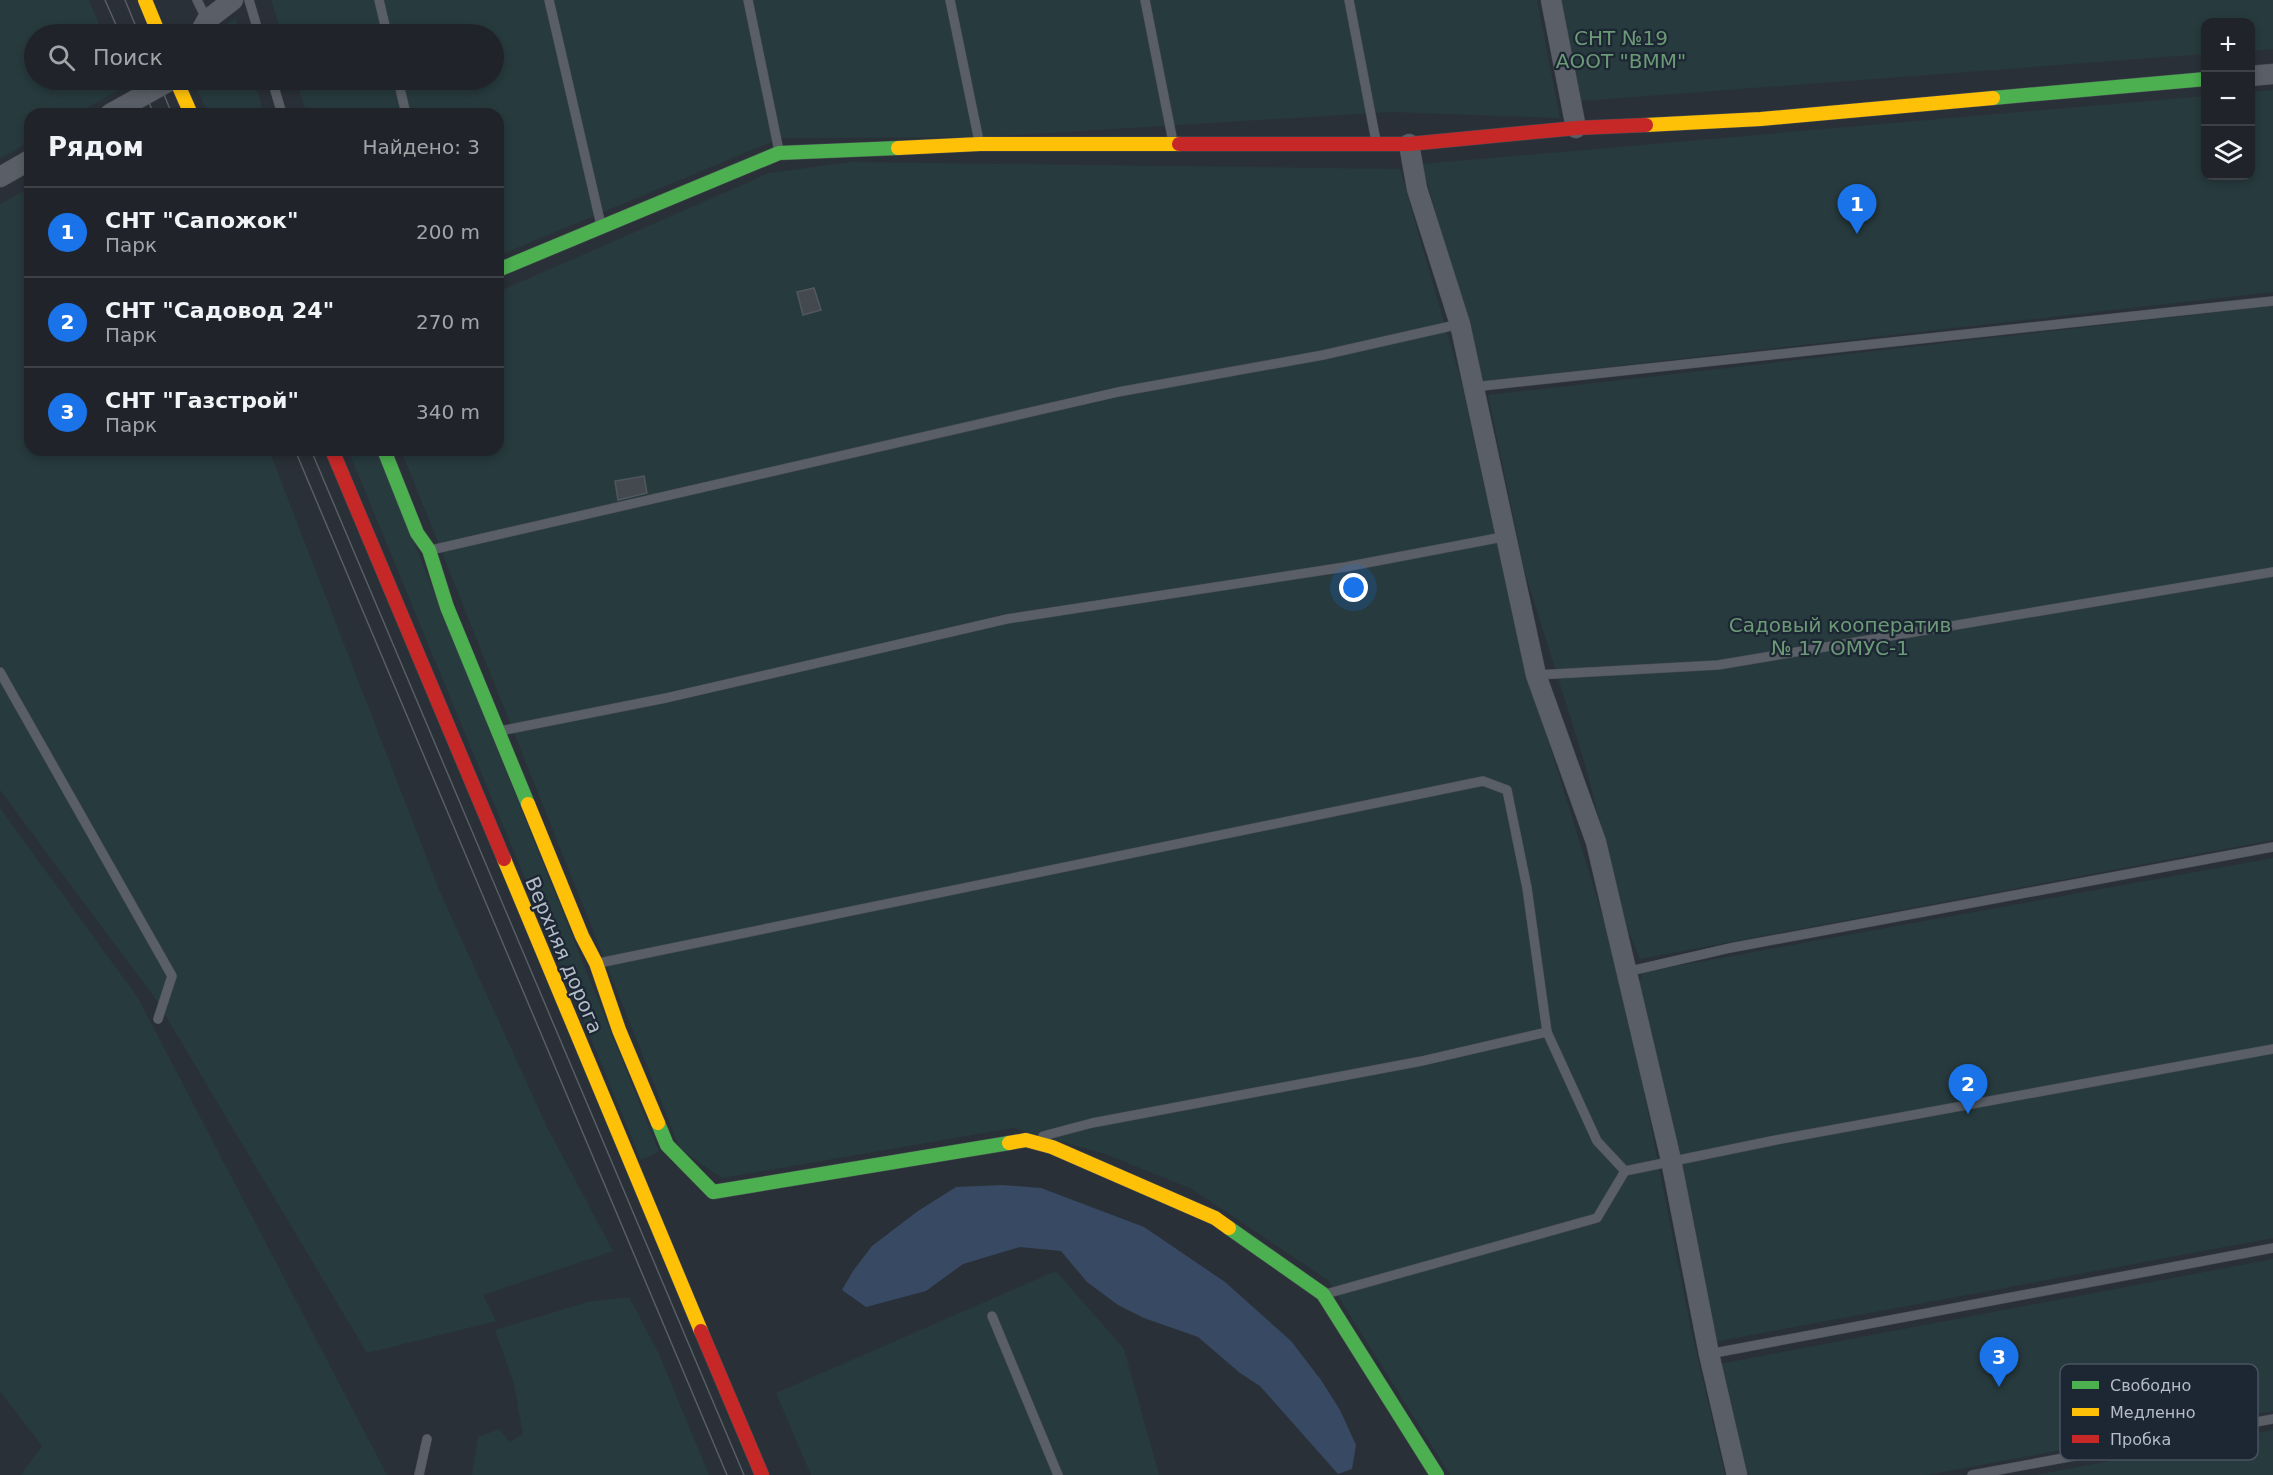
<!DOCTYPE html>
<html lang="ru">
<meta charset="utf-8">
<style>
:root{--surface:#20242a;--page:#282c32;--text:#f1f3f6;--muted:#a2a4a8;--line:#3d4147;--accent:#1a73e8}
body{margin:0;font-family:"DejaVu Sans",sans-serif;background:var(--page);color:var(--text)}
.controls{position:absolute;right:18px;top:18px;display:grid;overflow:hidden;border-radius:12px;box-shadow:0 3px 9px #0003}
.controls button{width:54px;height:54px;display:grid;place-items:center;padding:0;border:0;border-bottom:2px solid var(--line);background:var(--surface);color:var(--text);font:30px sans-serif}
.you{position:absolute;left:1354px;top:588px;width:21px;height:21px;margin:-15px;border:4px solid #fff;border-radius:50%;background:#1a73e8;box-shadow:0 0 0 9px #1a73e833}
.badge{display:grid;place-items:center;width:39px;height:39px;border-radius:50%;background:var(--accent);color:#fff;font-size:20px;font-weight:700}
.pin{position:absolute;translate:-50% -50px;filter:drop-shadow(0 2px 3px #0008)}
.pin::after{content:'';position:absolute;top:32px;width:21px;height:18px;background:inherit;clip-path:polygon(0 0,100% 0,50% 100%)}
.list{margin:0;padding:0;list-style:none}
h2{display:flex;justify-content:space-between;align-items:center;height:78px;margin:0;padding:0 24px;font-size:26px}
h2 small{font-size:20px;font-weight:400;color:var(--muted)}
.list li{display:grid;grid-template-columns:39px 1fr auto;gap:18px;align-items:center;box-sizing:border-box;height:90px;padding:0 24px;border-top:2px solid var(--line)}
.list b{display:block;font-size:22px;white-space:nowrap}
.list p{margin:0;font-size:20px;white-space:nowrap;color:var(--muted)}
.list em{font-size:20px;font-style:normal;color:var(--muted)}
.icon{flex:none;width:33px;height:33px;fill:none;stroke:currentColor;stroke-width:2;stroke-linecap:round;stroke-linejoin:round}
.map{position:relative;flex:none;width:2273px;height:1475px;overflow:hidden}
.search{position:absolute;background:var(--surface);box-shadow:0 3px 9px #0003;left:24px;top:24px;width:480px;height:66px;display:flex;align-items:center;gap:15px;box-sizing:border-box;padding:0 21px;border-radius:33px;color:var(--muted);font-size:22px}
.panel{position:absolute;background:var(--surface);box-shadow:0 3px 9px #0003;left:24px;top:108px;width:480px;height:348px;border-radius:18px}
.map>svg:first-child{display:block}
.green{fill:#273a3e}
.water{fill:#384963}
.building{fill:#444950;stroke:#52575f;stroke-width:1.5}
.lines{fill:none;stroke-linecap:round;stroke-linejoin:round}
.lane-casing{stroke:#484c53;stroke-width:10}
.street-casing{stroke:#484c53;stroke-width:21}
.fast-casing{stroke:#484c53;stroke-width:15}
.slow-casing{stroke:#484c53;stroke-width:15}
.jam-casing{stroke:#484c53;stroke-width:15}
.lane{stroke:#5a5e66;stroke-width:9}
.street{stroke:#5a5e66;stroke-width:20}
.fast{stroke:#4caf50;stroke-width:14}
.slow{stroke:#ffc107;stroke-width:14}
.jam{stroke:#c62828;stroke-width:14}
.tram{stroke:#595d64;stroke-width:1.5}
.labels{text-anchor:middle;stroke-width:4.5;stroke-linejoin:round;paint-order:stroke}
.park-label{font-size:20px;fill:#6b9a76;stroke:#1d2633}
.street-label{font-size:20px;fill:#b4bcc9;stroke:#1d2633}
.key{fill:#1d2633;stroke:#4a5360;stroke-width:1.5}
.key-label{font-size:16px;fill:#b4bcc9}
</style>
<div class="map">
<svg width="2273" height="1475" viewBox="0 0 2273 1475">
<rect width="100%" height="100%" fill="#2a3038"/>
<g class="green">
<polygon points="0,0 89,0 103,34 34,34 34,80 122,80 125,86 77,114 30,114 30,141 0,159"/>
<polygon points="271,0 1537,0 1560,118 1391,112 985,137 781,138 498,256 498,114 307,114 296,80 494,80 494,34 282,34"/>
<polygon points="1561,0 2273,0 2273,49 2251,51 2250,22 2206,22 2205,54 1581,101"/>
<polygon points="236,19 240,34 214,34 219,28"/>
<polygon points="195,80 254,80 264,114 209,114 195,86"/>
<polygon points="2273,90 2273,292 1483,381 1422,164 2205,96 2206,176 2250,176 2251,92"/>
<polygon points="851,162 1400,169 1461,381 1521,653 1621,975 1691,1329 1725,1475 1450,1475 1328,1280 1192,1189 1105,1154 1013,1128 722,1178 680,1149 401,450 498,450 498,292 769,173"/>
<polygon points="30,188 30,450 269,450 440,892 547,1127 613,1251 483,1295 496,1321 367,1353 155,998 0,790 0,204"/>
<polygon points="2273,306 2273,840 1640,959 1627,928 1585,764 1525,573 1488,395"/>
<polygon points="348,450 377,450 659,1152 641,1160"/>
<polygon points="0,808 138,998 387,1475 21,1475 42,1446 0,1391"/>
<polygon points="2273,858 2273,1238 1714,1342 1637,989 1643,972"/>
<polygon points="2273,1259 2273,1411 1927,1475 1745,1475 1719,1364"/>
<polygon points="1056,1271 1124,1349 1159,1475 811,1475 776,1393"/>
<polygon points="629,1297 659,1354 709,1475 472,1475 478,1437 499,1429 510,1442 523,1434 514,1384 495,1330 588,1302"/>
<polygon points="2273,1430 2273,1475 2036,1475"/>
</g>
<polygon class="water" points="1003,1185 1041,1188 1144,1227 1225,1282 1291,1341 1321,1380 1340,1410 1356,1445 1352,1469 1338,1474 1260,1386 1240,1373 1198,1337 1144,1318 1118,1305 1087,1282 1061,1251 1020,1247 963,1264 926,1291 866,1307 842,1290 853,1271 872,1246 918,1211 956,1187"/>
<g class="building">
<polygon points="814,288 821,310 803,315 797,292"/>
<polygon points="644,476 647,493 618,500 615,481"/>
</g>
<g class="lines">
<defs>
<g id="lane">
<polyline points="197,0 207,20"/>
<polyline points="249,0 259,34"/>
<polyline points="379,0 387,34"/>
<polyline points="549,0 601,225"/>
<polyline points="748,0 779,151"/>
<polyline points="950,0 979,141"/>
<polyline points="1145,0 1173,142"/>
<polyline points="1349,0 1376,141"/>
<polyline points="272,80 282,114"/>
<polyline points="398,80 406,114"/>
<polyline points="1473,387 2273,301"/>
<polyline points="431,550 1118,392 1323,355 1460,324"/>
<polyline points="0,672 172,976 158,1019"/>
<polyline points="1536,675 1718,665 2273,572"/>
<polyline points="500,731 666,698 1007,619 1345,567 1508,536"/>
<polyline points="599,963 1483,781 1507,790 1527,888 1547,1032"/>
<polyline points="1626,972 1730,948 2273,847"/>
<polyline points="1043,1136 1092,1123 1422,1061 1547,1032 1597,1141 1625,1171 1776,1140 2273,1049"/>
<polyline points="1326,1294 1597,1218 1625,1171"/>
<polyline points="992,1316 1058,1475"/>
<polyline points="1709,1354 2273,1248"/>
<polyline points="419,1475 427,1439"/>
<polyline points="1972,1475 2273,1419"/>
</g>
<g id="street">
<polyline points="1551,0 1576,128"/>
<polyline points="199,34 207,20 233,0"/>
<polyline points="2250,76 2273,74"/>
<polyline points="110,114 171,80"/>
<polyline points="1409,144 1417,189 1460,324 1536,675 1596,842 1671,1160 1709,1354 1737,1475"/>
<polyline points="0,177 30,160"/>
</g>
<g id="fast">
<polyline points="1993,98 2206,79"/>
<polyline points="498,270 779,153 898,148"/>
<polyline points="384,450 417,533 429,550 447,607 528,804"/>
<polyline points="658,1123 667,1145 713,1192 1009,1143"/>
<polyline points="1229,1228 1323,1294 1437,1475"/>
</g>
<g id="slow">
<polyline points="145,0 159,34"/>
<polyline points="176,80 191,114"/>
<polyline points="1646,125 1761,119 1993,98"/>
<polyline points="898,148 980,144 1179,144"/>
<polyline points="528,804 582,936 596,963 619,1030 658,1123"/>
<polyline points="504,859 701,1331"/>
<polyline points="1009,1143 1026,1140 1052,1147 1215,1218 1229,1228"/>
</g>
<g id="jam">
<polyline points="1179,144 1409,144 1576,128 1646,125"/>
<polyline points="332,450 504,859"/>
<polyline points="701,1331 762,1475"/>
</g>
</defs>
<use href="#lane" class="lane-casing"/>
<use href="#street" class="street-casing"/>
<use href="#fast" class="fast-casing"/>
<use href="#slow" class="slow-casing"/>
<use href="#jam" class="jam-casing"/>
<use href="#lane" class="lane"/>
<use href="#street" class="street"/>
<use href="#fast" class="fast"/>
<use href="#slow" class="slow"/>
<use href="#jam" class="jam"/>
<g class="tram">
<polyline points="105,0 120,34"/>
<polyline points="125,0 139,34"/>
<polyline points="139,80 154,114"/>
<polyline points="158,80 172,114"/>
<polyline points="295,450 727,1475"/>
<polyline points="311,450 744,1475"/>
</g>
</g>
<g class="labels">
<g class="park-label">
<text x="1621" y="45">СНТ №19<tspan x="1621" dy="23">АООТ "ВММ"</tspan></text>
<text x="1840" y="632">Садовый кооператив<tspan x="1840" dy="23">№ 17 ОМУС-1</tspan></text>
</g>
<g class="street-label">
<text transform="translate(564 955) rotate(67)" y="7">Верхняя дорога</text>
</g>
</g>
<rect x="2060" y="1364" width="198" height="96" rx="9" class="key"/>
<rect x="2072" y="1381" width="27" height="8" fill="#4caf50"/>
<rect x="2072" y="1408" width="27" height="8" fill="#ffc107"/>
<rect x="2072" y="1435" width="27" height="8" fill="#c62828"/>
<g class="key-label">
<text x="2110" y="1391">Свободно</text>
<text x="2110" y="1418">Медленно</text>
<text x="2110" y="1445">Пробка</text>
</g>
</svg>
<div class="controls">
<button>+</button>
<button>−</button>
<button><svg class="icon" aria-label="layers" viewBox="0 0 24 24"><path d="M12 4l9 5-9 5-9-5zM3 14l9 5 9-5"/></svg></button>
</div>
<div class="you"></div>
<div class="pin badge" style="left:1857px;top:234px">1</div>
<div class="pin badge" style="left:1968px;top:1114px">2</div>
<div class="pin badge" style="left:1999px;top:1387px">3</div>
<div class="search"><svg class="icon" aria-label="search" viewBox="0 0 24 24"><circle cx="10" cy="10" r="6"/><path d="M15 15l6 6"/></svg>Поиск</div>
<section class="panel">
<h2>Рядом<small>Найдено: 3</small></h2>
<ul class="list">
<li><span class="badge">1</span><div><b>СНТ &quot;Сапожок&quot;</b><p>Парк</p></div><em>200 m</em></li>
<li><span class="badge">2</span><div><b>СНТ &quot;Садовод 24&quot;</b><p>Парк</p></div><em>270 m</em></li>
<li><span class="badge">3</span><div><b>СНТ &quot;Газстрой&quot;</b><p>Парк</p></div><em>340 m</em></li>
</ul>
</section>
</div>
